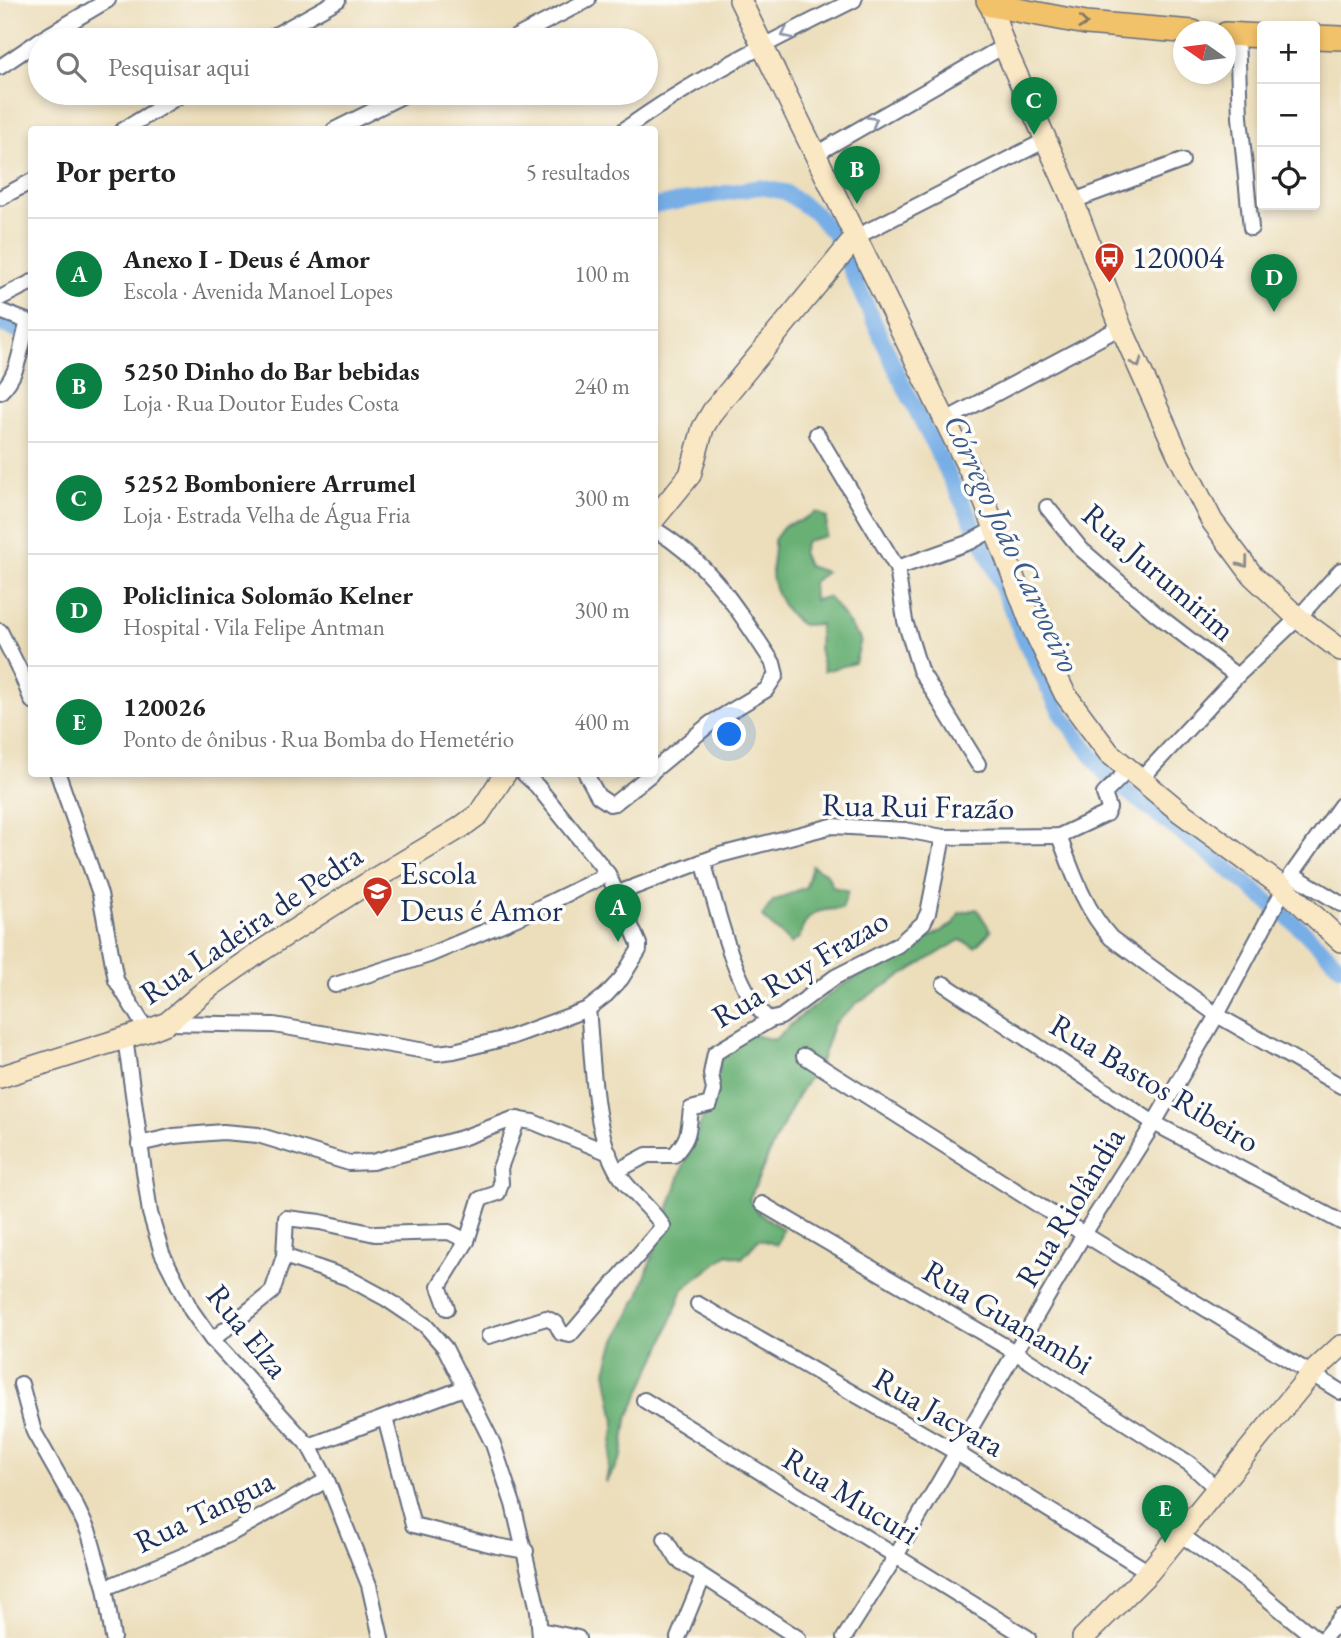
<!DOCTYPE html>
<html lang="pt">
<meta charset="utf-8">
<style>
:root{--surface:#fff;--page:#f6f6f6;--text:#222;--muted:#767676;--line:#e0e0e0;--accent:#0b8043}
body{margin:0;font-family:"EB Garamond",serif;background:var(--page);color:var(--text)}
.controls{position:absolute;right:21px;top:21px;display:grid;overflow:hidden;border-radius:7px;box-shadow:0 4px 10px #0003}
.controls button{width:63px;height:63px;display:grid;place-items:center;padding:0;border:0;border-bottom:2px solid var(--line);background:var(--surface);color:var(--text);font:35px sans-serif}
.compass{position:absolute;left:1173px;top:21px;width:63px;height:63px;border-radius:50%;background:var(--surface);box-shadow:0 4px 10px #0003;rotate:284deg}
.you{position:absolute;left:730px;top:735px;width:24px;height:24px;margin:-18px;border:5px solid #fff;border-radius:50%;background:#1a73e8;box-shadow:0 0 0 10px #1a73e833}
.badge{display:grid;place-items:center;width:46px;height:46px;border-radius:50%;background:var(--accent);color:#fff;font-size:23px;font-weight:700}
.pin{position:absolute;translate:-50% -58px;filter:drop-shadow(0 2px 4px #0008)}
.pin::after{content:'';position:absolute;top:37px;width:24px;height:21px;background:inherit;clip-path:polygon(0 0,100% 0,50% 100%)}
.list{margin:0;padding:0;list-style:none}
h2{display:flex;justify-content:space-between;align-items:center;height:91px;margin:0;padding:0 28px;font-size:30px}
h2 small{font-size:23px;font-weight:400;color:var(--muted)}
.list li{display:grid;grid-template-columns:46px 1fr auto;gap:21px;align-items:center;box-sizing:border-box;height:112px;padding:0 28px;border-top:2px solid var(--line)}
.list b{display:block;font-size:26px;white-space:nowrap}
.list p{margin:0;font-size:23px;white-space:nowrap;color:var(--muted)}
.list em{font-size:23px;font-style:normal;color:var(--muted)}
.icon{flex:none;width:38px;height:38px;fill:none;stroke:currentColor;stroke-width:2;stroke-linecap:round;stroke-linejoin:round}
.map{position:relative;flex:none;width:1341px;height:1638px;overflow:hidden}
.search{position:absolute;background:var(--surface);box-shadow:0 4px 10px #0003;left:28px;top:28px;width:630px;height:77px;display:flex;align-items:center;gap:18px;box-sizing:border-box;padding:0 24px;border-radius:38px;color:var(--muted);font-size:26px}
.panel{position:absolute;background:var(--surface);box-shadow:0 4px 10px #0003;left:28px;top:126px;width:630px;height:651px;border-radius:7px}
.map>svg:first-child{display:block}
.forest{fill:#69b075;stroke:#42706a;stroke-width:2}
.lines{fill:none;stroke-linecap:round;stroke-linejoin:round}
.canal{stroke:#77aee6;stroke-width:16}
.street-casing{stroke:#646c7f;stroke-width:18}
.secondary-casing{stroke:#646c7f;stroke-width:24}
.primary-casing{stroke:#646c7f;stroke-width:26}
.street{stroke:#fff;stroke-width:14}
.secondary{stroke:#fae7c3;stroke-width:21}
.primary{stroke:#f2c26a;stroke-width:23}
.oneway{stroke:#867864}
.oneway2{stroke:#8d97ae}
.oneway3{stroke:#8a8b90}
.labels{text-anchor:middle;stroke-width:7;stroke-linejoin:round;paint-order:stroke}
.poi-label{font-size:32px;fill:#1b2f5e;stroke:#fdfcf7;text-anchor:start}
.street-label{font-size:32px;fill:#1b2f5e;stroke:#fdfcf7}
.water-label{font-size:33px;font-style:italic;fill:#3b5b8e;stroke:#fdfcf7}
</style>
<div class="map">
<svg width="1341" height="1638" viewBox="0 0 1341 1638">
<rect width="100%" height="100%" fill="#fdfcf7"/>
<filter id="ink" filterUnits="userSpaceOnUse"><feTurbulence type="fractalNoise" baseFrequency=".0143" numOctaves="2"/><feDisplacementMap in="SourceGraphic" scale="14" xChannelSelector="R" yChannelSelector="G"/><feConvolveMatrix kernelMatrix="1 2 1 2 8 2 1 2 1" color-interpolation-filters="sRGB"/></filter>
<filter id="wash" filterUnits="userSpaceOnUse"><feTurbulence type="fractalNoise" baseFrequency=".00686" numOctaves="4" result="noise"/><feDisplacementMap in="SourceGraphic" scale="28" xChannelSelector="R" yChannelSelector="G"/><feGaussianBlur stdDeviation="1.57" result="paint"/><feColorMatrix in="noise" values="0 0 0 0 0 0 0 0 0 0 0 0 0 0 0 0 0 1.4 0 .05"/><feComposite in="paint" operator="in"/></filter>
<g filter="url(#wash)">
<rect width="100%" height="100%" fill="#ecdebb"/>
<g class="forest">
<path d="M817 512 827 518 826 536 806 541 802 552 808 566 826 572 813 582 814 600 828 597C841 610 849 626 861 640L855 663 824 671 819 648 820 624 802 625C787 615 773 593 772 573 771 563 775 552 774 540L785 525 800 521Z"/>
<path d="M812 866 827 874 833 887 848 891 842 909C817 909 806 912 799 938L790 944C782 932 771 928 762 916L773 901 806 887Z"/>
<polygon points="977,909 991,931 975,947 960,940 857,1003 833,1025 822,1058 798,1095 772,1147 749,1200 759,1213 783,1229 777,1245 759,1239 742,1258 728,1254 683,1289 662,1345 627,1420 622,1456 606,1483 615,1422 606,1371 613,1346 639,1295 681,1172 703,1117 719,1070 722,1043 750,1034 774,1040 796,1020 839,987 954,924 959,913"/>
</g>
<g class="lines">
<g class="canal">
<polyline points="654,206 759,187 785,192 815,213 834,234 897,372 986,550 1025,642 1062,716 1109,778 1227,868 1300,928 1341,967"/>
<polyline points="0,324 32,336"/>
</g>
</g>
</g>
<g filter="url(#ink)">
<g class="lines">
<defs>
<g id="street">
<polyline points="1237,35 1240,117 1251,228"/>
<polyline points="40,40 108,0"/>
<polyline points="266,40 338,0"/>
<polyline points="510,40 588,0"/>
<polyline points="0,67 40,40"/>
<polyline points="123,130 184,93"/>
<polyline points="334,130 408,93"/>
<path d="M624 130C695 78 776 39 854 0"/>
<polyline points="814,155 1004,46"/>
<polyline points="0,198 32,181"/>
<polyline points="1073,201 1182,161"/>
<polyline points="856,237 1046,140"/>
<polyline points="0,298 32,282"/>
<polyline points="0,311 32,323"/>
<path d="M0 392C20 374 20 347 28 322"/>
<polyline points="944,421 1121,327"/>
<polyline points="817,434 897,568 905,621 920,670 978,764"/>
<polyline points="1047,507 1081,549 1155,613 1237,676"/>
<path d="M654 529C711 563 738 610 773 663L776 675 766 690 711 723 654 770"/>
<polyline points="897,568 970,542 996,528"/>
<polyline points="0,631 20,671 32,701"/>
<polyline points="58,774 100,894 116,980 147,1031"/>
<polyline points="586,774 598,796 610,804 615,803 651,774"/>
<polyline points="1141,779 1237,676 1298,618 1341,570"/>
<path d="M1059 836C1073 873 1084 908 1111 938L1217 1015 1341 1086"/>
<path d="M703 861C716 903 735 995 770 1020"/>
<polyline points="1292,874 1341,904"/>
<polyline points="618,893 720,855 832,826 905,830 943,837 1059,836 1106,814 1109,808 1104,794 1129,769"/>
<polyline points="944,984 1154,1123 1341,1222"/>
<polyline points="335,985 429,955 524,915 608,874"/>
<polyline points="167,1023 274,1025 437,1053 454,1051 511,1037 588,1009 606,995 621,979 639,950 639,944 608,874 537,786 524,774"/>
<polyline points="125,1038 150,1213 162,1253 191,1310 210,1337 309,1446 327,1480 369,1585 381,1638"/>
<polyline points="804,1056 1084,1234 1341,1392"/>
<polyline points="139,1144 174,1136 223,1132 258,1135 349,1163 372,1162 462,1138 513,1119 533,1122 609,1153"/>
<path d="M617 1171 647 1155H674C690 1137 688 1132 691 1109L710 1104 714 1090 711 1074 715 1053 770 1020 781 1017 835 977 898 945 923 923 928 913 943 837"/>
<polyline points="762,1204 1015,1352 1190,1464 1217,1489"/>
<polyline points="284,1256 348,1278 385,1298 425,1325 445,1348 493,1444 513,1504 538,1610 540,1638"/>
<polyline points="698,1304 957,1453 1149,1572"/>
<polyline points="447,1308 439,1286 467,1241 480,1199 498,1193 501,1183 500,1168 518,1119"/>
<path d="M489 1336 546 1318 556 1323 561 1333 570 1335 663 1226C650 1207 630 1192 618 1173 592 1131 593 1057 588 1009"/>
<polyline points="212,1340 272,1292 284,1256 286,1218 320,1222 375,1234 449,1232 467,1241"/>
<polyline points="21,1384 34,1432 76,1506 89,1533 105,1588 113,1638"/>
<polyline points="644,1400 1028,1638"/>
<polyline points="385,1418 413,1525 497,1546 526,1551"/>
<polyline points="309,1446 464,1388"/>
<polyline points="1180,1534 1247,1582 1315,1638"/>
<polyline points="665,1539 678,1560 798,1638"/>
<polyline points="105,1588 187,1554 234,1532 327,1480"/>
<polyline points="540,1630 578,1638"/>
<polyline points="678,1638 703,1577"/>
<polyline points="844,1638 896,1556 1084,1234 1154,1123 1217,1015 1292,874 1341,805"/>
<polyline points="1324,1638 1341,1617"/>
</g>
<g id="secondary">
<polyline points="740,0 984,500 1032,626 1065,694 1109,753 1179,811 1284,888 1341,941"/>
<polyline points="991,5 1004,46 1073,201 1121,327 1177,452 1212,521 1253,576 1298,618 1341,650"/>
<polyline points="654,519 690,475 703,428 713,411 856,237"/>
<polyline points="0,1077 147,1031 167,1023 211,986 261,951 371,881 460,828 479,814 505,774"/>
<polyline points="1083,1638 1149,1572 1311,1374 1341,1346"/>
</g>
<g id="primary">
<polyline points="988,0 991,5 1086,23 1193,32"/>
<polyline points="1226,34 1262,36"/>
<polyline points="1315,37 1341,38"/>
</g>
</defs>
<use href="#street" class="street-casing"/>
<use href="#secondary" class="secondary-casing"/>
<use href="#primary" class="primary-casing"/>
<use href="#street" class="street"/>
<use href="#secondary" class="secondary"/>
<use href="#primary" class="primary"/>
</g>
<defs><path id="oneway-chevron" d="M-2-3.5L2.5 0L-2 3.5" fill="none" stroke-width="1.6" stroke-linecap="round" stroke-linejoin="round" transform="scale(1.75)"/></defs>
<use class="oneway" href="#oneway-chevron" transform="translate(1083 23) rotate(7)"/>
<g class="oneway2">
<use href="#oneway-chevron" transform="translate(786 34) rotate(153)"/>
<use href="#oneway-chevron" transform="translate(873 121) rotate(-30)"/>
</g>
<g class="oneway3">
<use href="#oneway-chevron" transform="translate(1137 363) rotate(66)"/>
<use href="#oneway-chevron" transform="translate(1244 563) rotate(53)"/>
</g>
</g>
<defs>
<symbol id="bus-pin" viewBox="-11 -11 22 30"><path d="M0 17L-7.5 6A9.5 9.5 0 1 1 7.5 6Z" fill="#c8321e" stroke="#fdfcf7"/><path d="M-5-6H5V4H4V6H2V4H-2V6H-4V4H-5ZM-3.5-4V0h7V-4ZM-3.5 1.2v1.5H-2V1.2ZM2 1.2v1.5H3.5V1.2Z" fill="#fff"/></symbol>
<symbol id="school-pin" viewBox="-11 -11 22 30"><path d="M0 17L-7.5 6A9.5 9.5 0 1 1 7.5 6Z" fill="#c8321e" stroke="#fdfcf7"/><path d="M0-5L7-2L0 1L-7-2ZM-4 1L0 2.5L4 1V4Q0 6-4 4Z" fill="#fff"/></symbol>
</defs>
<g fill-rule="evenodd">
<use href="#bus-pin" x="1092" y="240" width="35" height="47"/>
<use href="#school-pin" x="360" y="874" width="35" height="47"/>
</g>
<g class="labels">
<g class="poi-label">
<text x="1132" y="268">120004</text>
<text x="400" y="884">Escola<tspan x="400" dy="37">Deus é Amor</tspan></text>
</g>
<g class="street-label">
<text transform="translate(1159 572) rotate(41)" y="11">Rua Jurumirim</text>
<text transform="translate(918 806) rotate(1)" y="11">Rua Rui Frazão</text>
<text transform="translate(251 924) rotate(-34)" y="11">Rua Ladeira de Pedra</text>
<text transform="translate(800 968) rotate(-31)" y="11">Rua Ruy Frazao</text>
<text transform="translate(1155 1083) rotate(31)" y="11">Rua Bastos Ribeiro</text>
<text transform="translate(1070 1207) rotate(-59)" y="11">Rua Riolândia</text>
<text transform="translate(1008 1317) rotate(31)" y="11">Rua Guanambi</text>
<text transform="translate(248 1331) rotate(51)" y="11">Rua Elza</text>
<text transform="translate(939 1412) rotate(30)" y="11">Rua Jacyara</text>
<text transform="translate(851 1496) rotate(32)" y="11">Rua Mucuri</text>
<text transform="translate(204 1511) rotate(-26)" y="11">Rua Tangua</text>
</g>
<g class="water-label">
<text transform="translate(1013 543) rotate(65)" y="12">Córrego João Carvoeiro</text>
</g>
</g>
</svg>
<div class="controls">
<button>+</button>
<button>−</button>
<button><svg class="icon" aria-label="locate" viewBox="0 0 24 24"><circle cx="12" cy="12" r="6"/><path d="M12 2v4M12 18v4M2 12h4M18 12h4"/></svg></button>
</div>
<svg class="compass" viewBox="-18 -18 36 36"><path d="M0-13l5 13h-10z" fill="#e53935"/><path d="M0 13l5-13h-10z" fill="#767676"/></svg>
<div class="you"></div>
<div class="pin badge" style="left:618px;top:942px">A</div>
<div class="pin badge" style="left:857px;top:204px">B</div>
<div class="pin badge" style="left:1034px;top:135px">C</div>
<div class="pin badge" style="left:1274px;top:312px">D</div>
<div class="pin badge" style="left:1165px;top:1543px">E</div>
<div class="search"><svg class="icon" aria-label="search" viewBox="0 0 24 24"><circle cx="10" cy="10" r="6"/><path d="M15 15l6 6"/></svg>Pesquisar aqui</div>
<section class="panel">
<h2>Por perto<small>5 resultados</small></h2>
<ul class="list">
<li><span class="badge">A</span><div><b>Anexo I - Deus é Amor</b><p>Escola · Avenida Manoel Lopes</p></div><em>100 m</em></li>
<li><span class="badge">B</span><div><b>5250 Dinho do Bar bebidas</b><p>Loja · Rua Doutor Eudes Costa</p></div><em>240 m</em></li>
<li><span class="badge">C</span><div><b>5252 Bomboniere Arrumel</b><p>Loja · Estrada Velha de Água Fria</p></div><em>300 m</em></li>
<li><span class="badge">D</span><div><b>Policlinica Solomão Kelner</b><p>Hospital · Vila Felipe Antman</p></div><em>300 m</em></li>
<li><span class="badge">E</span><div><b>120026</b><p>Ponto de ônibus · Rua Bomba do Hemetério</p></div><em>400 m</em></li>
</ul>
</section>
</div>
